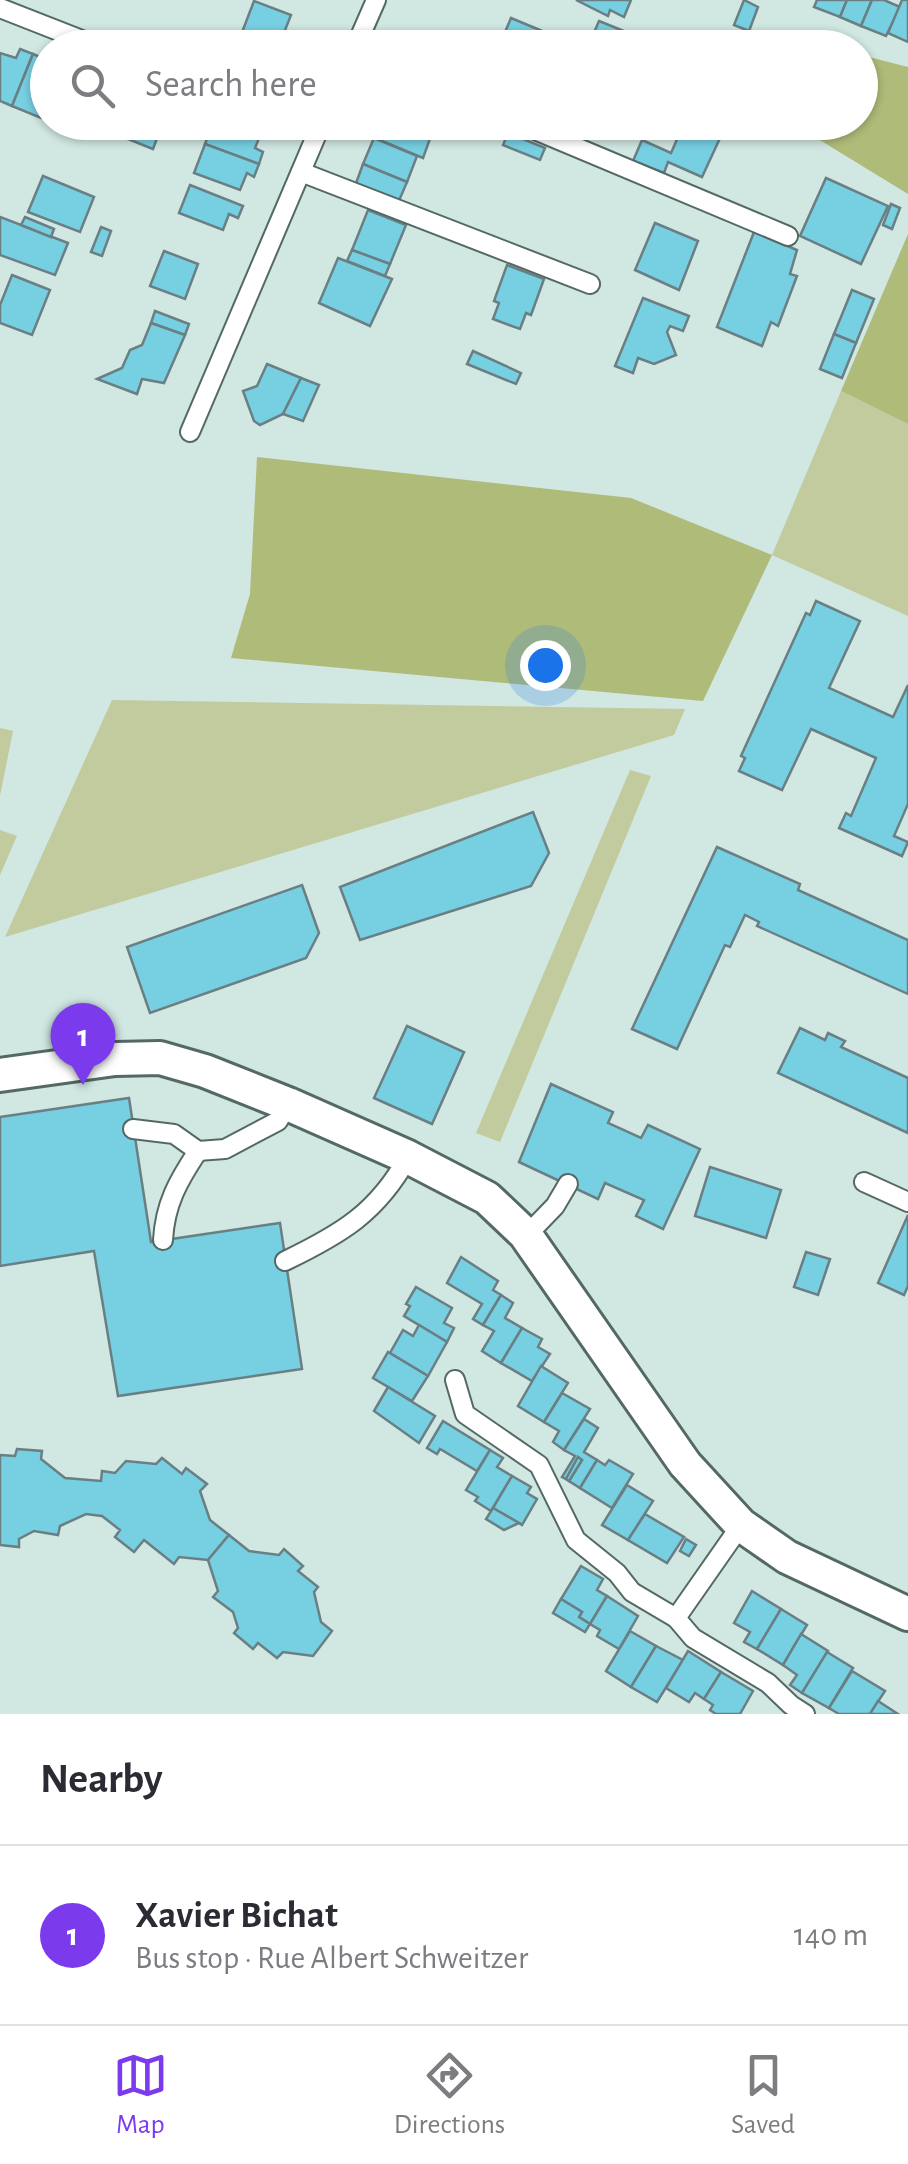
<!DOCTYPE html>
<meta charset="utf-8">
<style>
:root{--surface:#fff;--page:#f2f2f3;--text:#2b2b33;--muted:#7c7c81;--line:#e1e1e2;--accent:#7c3aed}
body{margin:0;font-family:"Alegreya Sans",sans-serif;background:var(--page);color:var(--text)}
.you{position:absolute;left:545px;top:665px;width:35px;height:35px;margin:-25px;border:8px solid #fff;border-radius:50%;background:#1a73e8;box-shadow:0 0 0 15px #1a73e833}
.badge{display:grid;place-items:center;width:65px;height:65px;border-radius:50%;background:var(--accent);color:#fff;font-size:32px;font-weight:700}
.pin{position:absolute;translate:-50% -82px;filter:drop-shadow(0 2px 5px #0008)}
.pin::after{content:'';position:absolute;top:52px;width:35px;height:30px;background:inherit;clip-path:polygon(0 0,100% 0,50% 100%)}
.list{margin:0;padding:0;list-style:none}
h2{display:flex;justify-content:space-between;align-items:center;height:130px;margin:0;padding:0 40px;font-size:42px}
h2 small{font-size:32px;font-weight:400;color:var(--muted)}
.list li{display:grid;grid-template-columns:65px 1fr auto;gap:30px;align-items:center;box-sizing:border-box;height:180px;padding:0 40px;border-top:2px solid var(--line)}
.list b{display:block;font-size:38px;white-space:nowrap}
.list p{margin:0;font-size:32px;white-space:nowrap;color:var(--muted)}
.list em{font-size:32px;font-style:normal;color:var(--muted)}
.icon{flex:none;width:55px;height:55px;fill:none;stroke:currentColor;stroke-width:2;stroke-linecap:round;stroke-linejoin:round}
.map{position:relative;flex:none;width:908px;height:1714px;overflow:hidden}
.search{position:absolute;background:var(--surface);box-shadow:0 2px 8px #0004;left:30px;right:30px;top:30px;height:110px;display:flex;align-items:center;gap:25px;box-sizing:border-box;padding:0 35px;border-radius:55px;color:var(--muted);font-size:38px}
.sheet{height:310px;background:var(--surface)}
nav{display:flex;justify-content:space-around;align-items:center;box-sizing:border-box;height:140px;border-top:2px solid var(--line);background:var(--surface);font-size:28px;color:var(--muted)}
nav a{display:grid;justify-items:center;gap:5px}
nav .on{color:var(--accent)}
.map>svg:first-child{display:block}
.green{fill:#c2cb9d}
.forest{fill:#afbb79}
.building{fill:#77d0e2;stroke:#6a7f84;stroke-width:2.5}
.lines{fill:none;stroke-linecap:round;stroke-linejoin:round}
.service-casing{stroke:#546965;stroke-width:22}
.minor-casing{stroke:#546965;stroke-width:38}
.service{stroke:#fff;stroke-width:18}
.minor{stroke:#fff;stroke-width:32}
</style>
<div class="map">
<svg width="908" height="1714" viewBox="0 0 908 1714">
<rect width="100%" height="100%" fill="#d0e7e2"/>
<g class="green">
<polygon points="841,391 908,424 908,616 772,555"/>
<polygon points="112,700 685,709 674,735 5,937"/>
<polygon points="0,728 13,731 0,796"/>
<polygon points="630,770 651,776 500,1142 476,1133"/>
<polygon points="0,830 17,836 0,875"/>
</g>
<g class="forest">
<polygon points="861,55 908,67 908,194 792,123 860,122"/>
<polygon points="908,234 908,424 841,391"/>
<polygon points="257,457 631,498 772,555 703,701 231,658 250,594"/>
</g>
<g class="building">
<polygon points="576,0 631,0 624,17 610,10 608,16"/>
<polygon points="744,0 758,7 749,31 734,25"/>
<polygon points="817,0 847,0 840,17 814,7"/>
<polygon points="847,0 872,0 861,26 840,17"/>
<polygon points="872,0 884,0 900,7 886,36 861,26"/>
<polygon points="908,0 908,42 888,33 902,0"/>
<polygon points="254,1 291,15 278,48 236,48"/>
<polygon points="511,18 583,48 502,48 499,46"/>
<polygon points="599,21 641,38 637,48 619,48 592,37"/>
<polygon points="640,39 660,48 637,48"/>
<polygon points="20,49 33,54 12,106 0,101 0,53 16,58"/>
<polygon points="33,54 45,59 42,68 48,70 48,102 41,118 12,106"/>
<polygon points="55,122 89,122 84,134"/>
<polygon points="95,122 129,122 123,137 94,126"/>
<polygon points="129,122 163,122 153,149 123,137"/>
<polygon points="213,122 239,122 262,131 255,148 263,152 259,164 205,144"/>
<polygon points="436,122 423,158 382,141 390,122"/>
<polygon points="675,122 685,122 720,138 702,177 668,162 664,173 633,161 642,140 671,153 678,137 670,133"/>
<polygon points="508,133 545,148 540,160 503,145"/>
<polygon points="374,138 417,156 407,182 363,164"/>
<polygon points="205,144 259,164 254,177 247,173 240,190 194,173"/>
<polygon points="363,164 407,182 398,203 355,186"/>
<polygon points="43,176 94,197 80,232 28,212"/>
<polygon points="826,178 888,206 861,264 800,236"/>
<polygon points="190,185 243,206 238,218 229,214 223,230 179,213"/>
<polygon points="891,204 900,208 892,229 883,225"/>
<polygon points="368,210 406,225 390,264 352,250"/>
<polygon points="0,217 68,243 55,275 0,255"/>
<polygon points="25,217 54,229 51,237 21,225"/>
<polygon points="655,223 698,241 679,290 635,270"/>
<polygon points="101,227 111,231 102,256 91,252"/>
<polygon points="754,232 797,250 790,274 797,276 778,326 771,322 762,346 717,327"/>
<polygon points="352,250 390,264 385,276 347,261"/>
<polygon points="164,251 198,264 185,299 150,286"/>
<polygon points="338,258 392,279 370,326 319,303"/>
<polygon points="507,265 544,279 531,315 526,313 520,329 493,319 499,303 494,301"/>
<polygon points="12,275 50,290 32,335 0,323 0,305"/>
<polygon points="852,290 874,299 856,343 834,334"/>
<polygon points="643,298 689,316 683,331 670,326 667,332 676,355 654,364 638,358 633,373 615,366"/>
<polygon points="155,311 189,324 185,335 151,323"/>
<polygon points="151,323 185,335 164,383 142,379 137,394 97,379 122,368 130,350 142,345"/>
<polygon points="834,334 856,343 842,378 820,369"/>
<polygon points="473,351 521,373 516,384 467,364"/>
<polygon points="267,364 301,378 283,414 260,425 254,421 243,391 257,386"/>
<polygon points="301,378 319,385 303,421 283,414"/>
<polygon points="816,601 860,621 829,688 893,717 908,685 908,804 894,836 908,842 902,856 839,828 846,813 851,816 876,758 811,729 782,790 739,771 745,758 741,756 806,613 810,615"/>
<polygon points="533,812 549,853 531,886 360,940 340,887"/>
<polygon points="717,847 800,884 798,890 908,940 908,994 757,926 759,922 745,915 730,947 725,945 677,1049 632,1029"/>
<polygon points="302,885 319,933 306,958 150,1013 127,947"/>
<polygon points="407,1026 464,1052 432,1124 374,1098"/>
<polygon points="800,1028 825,1040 828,1033 845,1041 841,1047 908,1078 908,1133 778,1073"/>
<polygon points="551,1084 613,1112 608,1123 641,1138 648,1125 700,1149 663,1229 636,1216 644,1200 605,1183 598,1199 519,1162"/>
<polygon points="129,1098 151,1242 280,1223 302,1369 118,1396 94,1251 0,1266 0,1117"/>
<polygon points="710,1167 781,1190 766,1238 695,1216"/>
<polygon points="908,1215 908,1286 904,1295 878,1283"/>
<polygon points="806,1252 830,1259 818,1295 794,1287"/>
<polygon points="461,1257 498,1281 493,1290 501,1295 483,1325 473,1319 482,1304 447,1283"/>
<polygon points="416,1287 452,1308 444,1323 454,1328 447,1342 404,1316 410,1306 406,1304"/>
<polygon points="501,1295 513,1303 505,1318 522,1328 501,1363 482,1351 494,1331 483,1325"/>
<polygon points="419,1325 447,1342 428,1376 390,1353 403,1330 413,1336"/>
<polygon points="522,1328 542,1339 538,1347 550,1354 532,1381 501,1363"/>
<polygon points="388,1352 428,1376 412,1401 373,1378"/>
<polygon points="541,1366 568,1383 544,1422 518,1406"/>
<polygon points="388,1387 435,1416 419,1443 374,1411"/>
<polygon points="562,1393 590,1409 564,1450 553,1442 559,1431 544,1422"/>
<polygon points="584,1419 598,1428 584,1452 597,1460 580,1488 569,1481 582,1460 578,1457 566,1479 562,1477 575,1456 564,1450"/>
<polygon points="443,1421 490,1450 477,1471 440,1449 437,1454 427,1448"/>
<polygon points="17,1449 42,1451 41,1459 65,1478 101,1481 102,1471 115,1473 126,1461 156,1464 162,1458 182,1474 186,1468 207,1484 200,1491 210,1520 229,1535 208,1560 179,1557 174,1564 144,1540 134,1552 115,1537 120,1530 102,1516 86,1514 60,1526 58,1535 34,1531 19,1539 19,1547 0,1545 0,1455 15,1456"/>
<polygon points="490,1450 503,1458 497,1467 512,1476 491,1511 475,1501 478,1497 466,1490"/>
<polygon points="578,1457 582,1460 569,1481 566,1479"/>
<polygon points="597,1460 605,1465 609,1460 633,1474 612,1508 580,1488"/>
<polygon points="512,1476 531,1487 527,1493 537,1499 522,1525 493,1508"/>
<polygon points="627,1485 653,1501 628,1540 602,1525"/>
<polygon points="493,1508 519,1523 504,1530 486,1519"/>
<polygon points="645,1514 684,1537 667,1563 628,1540"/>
<polygon points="229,1535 249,1551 279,1555 284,1549 303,1566 298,1571 318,1587 314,1592 321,1622 332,1631 313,1656 283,1652 277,1658 258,1643 253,1649 234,1633 238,1628 233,1612 213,1597 218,1591 208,1560"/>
<polygon points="686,1539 696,1545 689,1556 680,1551"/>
<polygon points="581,1566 603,1579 597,1590 607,1596 590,1624 579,1617 582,1612 561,1599"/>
<polygon points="752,1591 781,1609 757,1649 744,1642 750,1632 734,1623"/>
<polygon points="607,1596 638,1616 619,1649 597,1636 600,1630 590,1624"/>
<polygon points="561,1599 582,1612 579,1617 590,1624 585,1632 553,1613"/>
<polygon points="781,1609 807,1625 783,1665 757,1649"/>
<polygon points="630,1631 656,1646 631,1687 606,1671"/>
<polygon points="801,1634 828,1651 802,1693 790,1685 797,1675 783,1665"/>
<polygon points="656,1646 683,1660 657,1702 631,1687"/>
<polygon points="688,1651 721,1672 704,1699 695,1693 689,1702 666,1688"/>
<polygon points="827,1652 853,1668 829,1708 802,1693"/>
<polygon points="852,1671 885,1691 870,1714 839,1714 829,1708"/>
<polygon points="721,1672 753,1691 740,1714 716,1714 710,1710 713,1705 704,1699"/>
<polygon points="878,1701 898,1714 870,1714"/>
</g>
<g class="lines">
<defs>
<g id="service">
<polyline points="0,8 102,48"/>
<polyline points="355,48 376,0"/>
<polyline points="293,122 318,132"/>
<polyline points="516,122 788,236"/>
<polyline points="301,172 590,284"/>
<polyline points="190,432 322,122"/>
<polyline points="133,1129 174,1134 198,1151 225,1149 278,1121 288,1104"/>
<polyline points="864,1182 908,1202"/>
<polyline points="526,1236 555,1206 568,1184"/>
<path d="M163 1240C165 1204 178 1181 198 1151"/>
<path d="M285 1261C341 1234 377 1213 408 1157"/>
<polyline points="455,1380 465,1414 539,1465 576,1540 617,1573 632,1592 676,1618 693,1638 768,1683 791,1705 805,1714"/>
<polyline points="676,1618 741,1525"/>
</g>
<polyline id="minor" points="0,1075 115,1059 160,1058 205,1071 288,1104 408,1157 487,1198 525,1234 685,1464 741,1525 787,1557 908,1614"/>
</defs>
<use href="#service" class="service-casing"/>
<use href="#minor" class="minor-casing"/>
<use href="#service" class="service"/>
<use href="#minor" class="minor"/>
</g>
</svg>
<div class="you"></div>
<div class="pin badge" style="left:83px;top:1085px">1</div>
<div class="search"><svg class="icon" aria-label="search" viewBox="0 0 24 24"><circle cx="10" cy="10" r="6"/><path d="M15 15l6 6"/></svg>Search here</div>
</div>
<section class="sheet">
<h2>Nearby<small></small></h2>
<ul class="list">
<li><span class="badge">1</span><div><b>Xavier Bichat</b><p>Bus stop · Rue Albert Schweitzer</p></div><em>140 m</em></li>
</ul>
</section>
<nav>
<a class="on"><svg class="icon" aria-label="map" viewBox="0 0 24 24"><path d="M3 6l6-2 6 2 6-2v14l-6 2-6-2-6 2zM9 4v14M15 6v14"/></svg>Map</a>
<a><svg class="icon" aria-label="directions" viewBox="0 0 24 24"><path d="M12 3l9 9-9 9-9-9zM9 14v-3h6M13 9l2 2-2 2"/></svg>Directions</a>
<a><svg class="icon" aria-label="saved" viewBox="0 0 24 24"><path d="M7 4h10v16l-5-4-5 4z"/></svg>Saved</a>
</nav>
